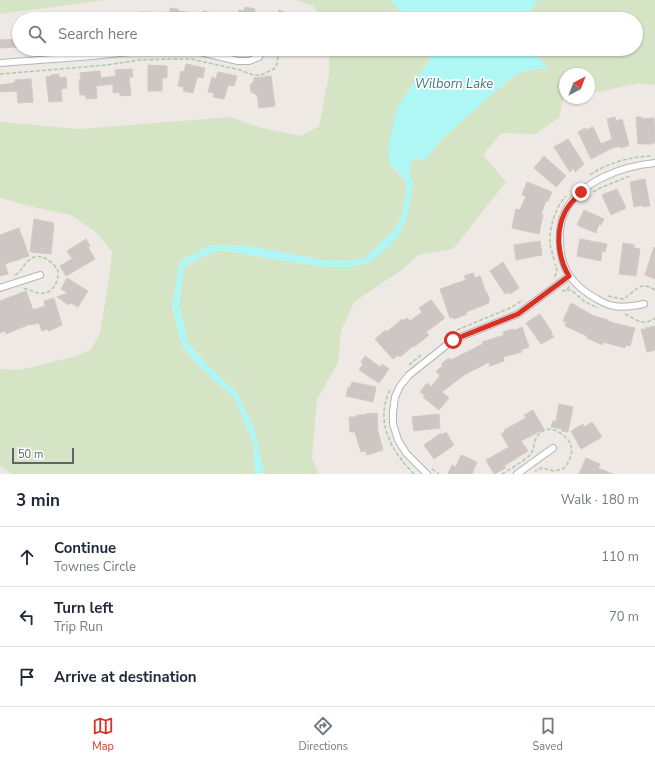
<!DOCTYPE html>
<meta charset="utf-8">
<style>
:root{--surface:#fff;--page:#f2f2f3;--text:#1f2937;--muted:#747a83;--line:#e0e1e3;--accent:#d93025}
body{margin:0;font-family:"Nunito Sans",sans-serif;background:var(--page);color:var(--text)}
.compass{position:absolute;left:559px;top:68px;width:36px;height:36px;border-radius:50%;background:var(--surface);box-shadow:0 1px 3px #0004;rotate:42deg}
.scale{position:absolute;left:12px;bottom:10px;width:62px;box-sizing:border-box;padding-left:4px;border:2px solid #5e6465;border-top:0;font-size:11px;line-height:14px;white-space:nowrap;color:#5e6465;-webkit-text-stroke:3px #fff;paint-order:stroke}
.stop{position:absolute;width:12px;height:12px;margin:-9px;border:3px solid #d93025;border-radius:50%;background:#fff}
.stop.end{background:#d93025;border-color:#fff;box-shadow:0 1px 4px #0008}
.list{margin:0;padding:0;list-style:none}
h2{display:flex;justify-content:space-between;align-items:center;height:52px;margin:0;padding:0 16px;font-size:17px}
h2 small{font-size:13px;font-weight:400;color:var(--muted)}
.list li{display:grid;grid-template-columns:26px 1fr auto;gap:12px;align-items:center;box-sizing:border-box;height:60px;padding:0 16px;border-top:1px solid var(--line)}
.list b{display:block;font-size:15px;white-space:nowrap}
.list p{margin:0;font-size:13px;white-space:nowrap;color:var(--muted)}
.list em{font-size:13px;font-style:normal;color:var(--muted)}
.icon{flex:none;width:22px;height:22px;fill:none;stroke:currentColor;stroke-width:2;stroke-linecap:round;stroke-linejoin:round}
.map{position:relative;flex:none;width:655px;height:474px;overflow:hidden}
.search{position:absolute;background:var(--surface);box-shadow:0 1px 3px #0004;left:12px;right:12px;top:12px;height:44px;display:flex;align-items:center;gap:10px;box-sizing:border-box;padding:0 14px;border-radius:22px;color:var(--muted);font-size:15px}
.sheet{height:232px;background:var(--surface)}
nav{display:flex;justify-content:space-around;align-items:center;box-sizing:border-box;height:56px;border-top:1px solid var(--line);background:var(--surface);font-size:11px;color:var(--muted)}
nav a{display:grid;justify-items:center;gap:2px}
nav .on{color:var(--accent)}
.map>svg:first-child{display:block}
.green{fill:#d4e4c5}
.water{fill:#aef7f4}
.building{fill:#ccc6c5;stroke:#d3c8c5}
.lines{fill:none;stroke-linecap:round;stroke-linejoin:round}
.street-casing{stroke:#b1b6b7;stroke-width:8}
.path{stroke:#accba4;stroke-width:1.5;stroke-dasharray:4 2;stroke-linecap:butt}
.street{stroke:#fff;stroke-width:6}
.route{stroke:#d93025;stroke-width:5}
.labels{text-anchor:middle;stroke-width:3.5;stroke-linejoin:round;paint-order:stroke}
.water-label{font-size:13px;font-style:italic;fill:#3b7c7e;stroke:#fff}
</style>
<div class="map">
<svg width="655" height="474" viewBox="0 0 655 474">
<rect width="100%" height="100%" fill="#efe9e6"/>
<g class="green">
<polygon points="0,0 106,0 0,14"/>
<polygon points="296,0 390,0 407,19 323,19 313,6"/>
<polygon points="538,0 655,0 655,85 639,83 589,94 589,74 565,74 565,89 559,118 535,134 501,133 483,155 506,182 453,249 418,255 403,269 354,302 341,331 338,363 317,399 312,458 319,474 264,474 254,428 237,393 207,364 189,344 179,305 184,267 198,259 219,250 324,267 351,267 385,250 398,237 407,217 413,186 409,169 414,157 423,162 443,138 505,83 521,72 545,68 533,52 525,49 636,49 636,19 524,19"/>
<polygon points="329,49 432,49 430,59 397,107 390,164 407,184 401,217 392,232 365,258 350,261 322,260 250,246 212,245 180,261 172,306 182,346 203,370 234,397 253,443 255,474 12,474 0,466 0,369 20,370 73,357 91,350 100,333 109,279 112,252 97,233 71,215 37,208 0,198 0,122 79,129 231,117 261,128 301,136 319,126 329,75"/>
</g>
<g class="water">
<polygon points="390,0 538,0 524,19 407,19"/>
<polygon points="432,49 525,49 533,52 547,66 545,68 521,72 505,83 443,138 423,162 414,157 409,169 413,186 407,217 398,237 385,250 369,263 351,267 324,267 219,250 198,259 184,267 179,305 189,344 207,364 237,393 254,428 264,473 255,474 253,443 234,397 203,370 182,346 172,306 180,261 212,245 250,246 322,260 350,261 365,258 392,232 401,217 407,184 400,174 390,164 388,147 397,107 430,59"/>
</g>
<g class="building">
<polygon points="245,7 255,9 253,19 237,19 239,10 244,11"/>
<polygon points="170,8 178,9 178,11 187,12 186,19 170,19"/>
<polygon points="279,10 289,14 288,17 290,19 271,19 273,12 278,14"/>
<polygon points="203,11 227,16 226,19 202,19"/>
<polygon points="141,12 151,12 152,19 141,19"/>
<polygon points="19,39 19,47 0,48 0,40"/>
<polygon points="186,64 205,68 203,78 197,77 193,93 183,91 184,87 178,86 181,71 184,72"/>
<polygon points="148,65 167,66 167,78 162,78 162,91 148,91"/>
<polygon points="132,69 133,77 129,77 131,95 120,96 120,92 113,93 113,84 96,86 97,98 86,99 86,95 80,95 79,80 81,79 80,73 100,71 101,78 116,76 115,70"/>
<polygon points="218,72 237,76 234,86 228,85 224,99 213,97 214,93 208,92 212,77 216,79"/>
<polygon points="59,74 59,78 66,77 67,88 61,89 62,101 49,102 46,77 51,76 51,75"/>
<polygon points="271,76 275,106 259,108 257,95 251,92 250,85 254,81 254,78"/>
<polygon points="31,79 33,102 18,103 17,91 0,92 0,85 13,83 15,82 15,80"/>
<polygon points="615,117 616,121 622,119 629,144 628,144 628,146 620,148 620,146 612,148 591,159 578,132 585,128 586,130 593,127 601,144 612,139 607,119"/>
<polygon points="636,117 642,117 642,119 654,118 655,143 651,143 652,144 638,144"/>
<polygon points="568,139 584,164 575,172 573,168 570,172 554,147"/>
<polygon points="544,156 566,176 556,187 534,168"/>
<polygon points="645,179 650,206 643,207 643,205 634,207 630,182"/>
<polygon points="527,182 552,192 548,201 546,201 541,214 543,215 539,234 512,228 516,209 520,210 526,196 522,195"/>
<polygon points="617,189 626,208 611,215 602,195"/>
<polygon points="584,210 604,219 601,225 599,224 596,233 577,225"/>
<polygon points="34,219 54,223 51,254 30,252"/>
<polygon points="19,228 29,256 5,264 8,274 0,276 0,235"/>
<polygon points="86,239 90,246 88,247 95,259 66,276 60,266 75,257 71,257 67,251"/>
<polygon points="580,239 607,244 605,252 602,251 601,261 577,256"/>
<polygon points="540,241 542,255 516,260 514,245"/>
<polygon points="623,243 634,245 634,248 640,249 636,276 619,274"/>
<polygon points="654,247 655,248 655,279 645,275"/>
<polygon points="503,262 519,288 510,294 509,292 505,294 490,271"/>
<polygon points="473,273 475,278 480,276 486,293 487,293 490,300 488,301 489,303 466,312 467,314 454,319 453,317 450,318 440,289 466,280 464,276"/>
<polygon points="67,278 88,291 78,307 71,303 69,305 57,297 68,293 61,289"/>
<polygon points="26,291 33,310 45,306 44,301 54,298 62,325 49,331 48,329 42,331 39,323 31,325 30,324 6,334 5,331 0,333 0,301"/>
<polygon points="431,300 445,318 426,332 429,335 414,347 413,346 400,357 398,355 393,359 375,339 386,330 387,332 402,319 403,321 407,318 410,321 422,312 419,308"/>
<polygon points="571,303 594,316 608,320 608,321 614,323 635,328 630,346 626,345 625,348 603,342 603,345 587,338 587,336 565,326 566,322 563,321"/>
<polygon points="540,314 552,332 551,333 554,337 541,344 526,323"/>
<polygon points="655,326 655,350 647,352 641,329 646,330 645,328"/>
<polygon points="522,327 529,347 521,350 522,352 503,357 504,361 490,366 489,362 464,375 442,392 449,398 439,410 423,397 425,395 420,392 427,383 431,387 440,376 436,371 443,366 441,364 449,358 451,360 483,344 482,342 504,335 503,332 513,329 513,331"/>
<polygon points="365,356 380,367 382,364 389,369 379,383 359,370 363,364 361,362"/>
<polygon points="352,382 376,387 373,402 346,396 348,387 350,388"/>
<polygon points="559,404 573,407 568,432 561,431 562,429 551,427 553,421 556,421"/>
<polygon points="533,410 544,429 521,441 528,451 504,466 506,468 494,474 486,460 509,447 501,434 505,432 504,430 526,418 524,415"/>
<polygon points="377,413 378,432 383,450 367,455 366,451 361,452 355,432 350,432 349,417 357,417 357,415 365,415 365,414"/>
<polygon points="439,414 440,428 414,431 412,417"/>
<polygon points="592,422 602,437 581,449 571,431 583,424 584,427"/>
<polygon points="446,432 454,445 434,459 424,445 441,433 441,435"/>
<polygon points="461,455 477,462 472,474 448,474 452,465 456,467"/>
<polygon points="586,458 600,464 598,468 613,474 579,474"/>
</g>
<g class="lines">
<defs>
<g id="street">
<polyline points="175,49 200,52 238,61 249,61 259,57"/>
<polyline points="0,63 93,56 156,49"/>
<polyline points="0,288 40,275"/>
<path d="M644 304C634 306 623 308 614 306 608 305 602 302 597 299 573 286 560 269 560 241 559 231 561 221 565 212 580 181 623 166 655 163"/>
<polyline points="427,474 406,453 398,440 393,424 393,412 395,397 400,386 409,375 453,340 518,314 569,276"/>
<polyline points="517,474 553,448"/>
</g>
</defs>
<use href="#street" class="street-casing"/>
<g class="path">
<polyline points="232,52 240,49"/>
<polyline points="0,74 107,65 139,60 173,59 191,59 240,70 253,75 261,75 274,69 277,64 278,56 275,49"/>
<path d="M590 175C607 163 630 157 650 156"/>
<polyline points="593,192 600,188 630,176"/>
<path d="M554 260C553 255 551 249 550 244 549 228 555 208 566 196"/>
<path d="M15 275C22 271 23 265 29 260 39 251 53 261 58 271 59 282 52 296 38 293 32 292 29 288 23 289"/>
<polyline points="555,277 557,270 555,264"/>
<polyline points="567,290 571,290 585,302 598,308"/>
<polyline points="562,291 567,290 569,286"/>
<path d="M608 296 623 299C635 293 639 279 655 290"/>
<path d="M625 314C636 319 643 327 655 318"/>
<polyline points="457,330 510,308 523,300"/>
<polyline points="409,365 421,355"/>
<path d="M390 390C374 422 392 452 414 474"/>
<polyline points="432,469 439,474"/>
<path d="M502 474C510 469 524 461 530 455 536 448 532 437 543 431 548 428 555 429 560 433 575 442 575 456 563 469L554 471 542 468 535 471"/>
</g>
<use href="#street" class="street"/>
</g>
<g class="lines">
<path class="route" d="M453 340 518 314 569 276C558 258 555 232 565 212 569 204 575 198 581 192"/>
</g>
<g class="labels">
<g class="water-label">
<text x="454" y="88">Wilborn Lake</text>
</g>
</g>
</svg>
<svg class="compass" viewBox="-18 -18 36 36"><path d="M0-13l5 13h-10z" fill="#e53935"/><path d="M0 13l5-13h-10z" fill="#747a83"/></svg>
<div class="scale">50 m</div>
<div class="stop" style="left:453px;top:340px"></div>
<div class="stop end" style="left:581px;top:192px"></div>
<div class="search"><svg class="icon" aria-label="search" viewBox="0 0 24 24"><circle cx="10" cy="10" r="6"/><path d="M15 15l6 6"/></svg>Search here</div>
</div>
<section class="sheet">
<h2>3 min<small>Walk · 180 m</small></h2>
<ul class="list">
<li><svg class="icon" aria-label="ahead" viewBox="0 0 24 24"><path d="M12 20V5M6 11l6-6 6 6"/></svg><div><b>Continue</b><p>Townes Circle</p></div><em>110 m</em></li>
<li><svg class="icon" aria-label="left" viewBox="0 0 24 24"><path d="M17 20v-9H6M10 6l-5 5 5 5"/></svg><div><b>Turn left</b><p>Trip Run</p></div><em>70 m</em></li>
<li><svg class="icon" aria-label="arrive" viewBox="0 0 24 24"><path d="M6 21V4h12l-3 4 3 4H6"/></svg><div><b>Arrive at destination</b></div></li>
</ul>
</section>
<nav>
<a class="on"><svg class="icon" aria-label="map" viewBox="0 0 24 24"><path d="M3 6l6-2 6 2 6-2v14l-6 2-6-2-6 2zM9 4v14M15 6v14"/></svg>Map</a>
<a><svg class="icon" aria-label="directions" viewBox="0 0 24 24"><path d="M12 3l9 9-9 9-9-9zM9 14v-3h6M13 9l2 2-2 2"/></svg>Directions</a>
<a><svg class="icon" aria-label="saved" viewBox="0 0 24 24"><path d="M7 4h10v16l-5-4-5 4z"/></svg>Saved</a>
</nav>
